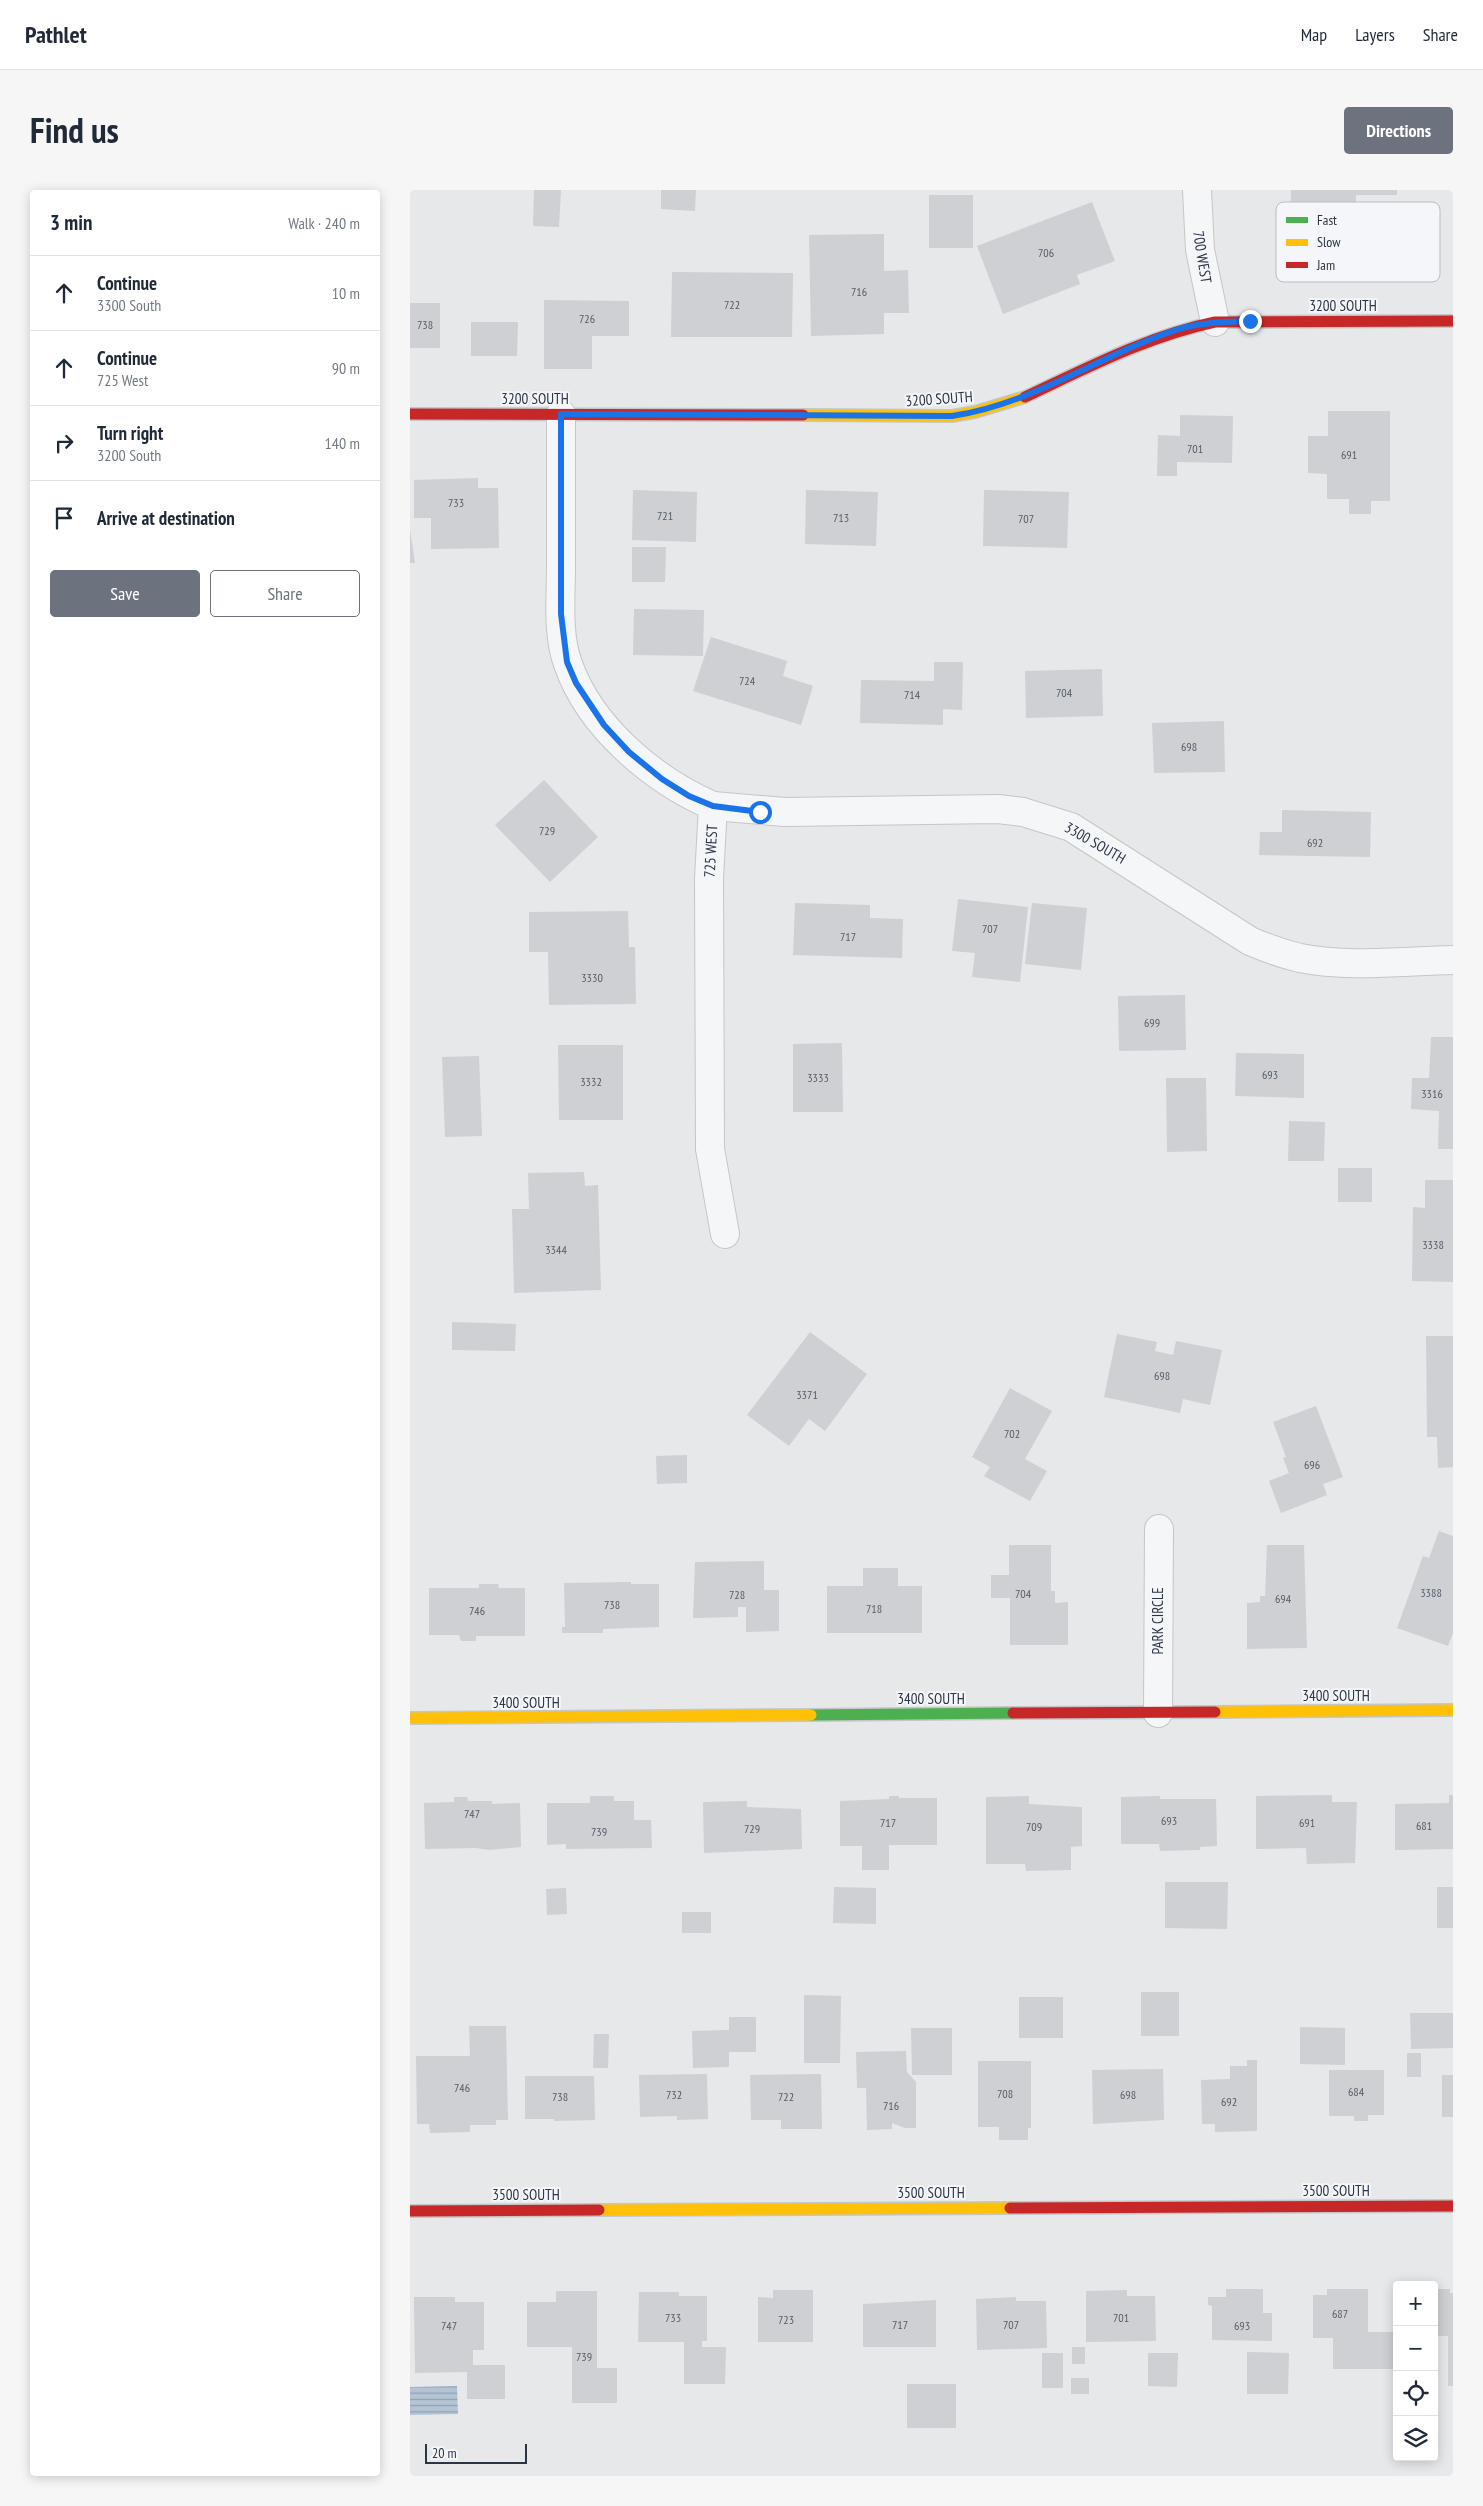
<!DOCTYPE html>
<meta charset="utf-8">
<style>
:root{--surface:#fff;--page:#f6f6f7;--text:#1f2937;--muted:#747a83;--line:#e0e1e3;--accent:#6c737f}
body{margin:0;font-family:"PT Sans Narrow",sans-serif;background:var(--page);color:var(--text)}
.controls{position:absolute;right:15px;bottom:15px;display:grid;overflow:hidden;border-radius:5px;box-shadow:0 2px 12px #0003}
.controls button{width:45px;height:45px;display:grid;place-items:center;padding:0;border:0;border-bottom:1px solid var(--line);background:var(--surface);color:var(--text);font:25px sans-serif}
.scale{position:absolute;left:15px;bottom:12px;width:102px;box-sizing:border-box;padding-left:5px;border:2px solid #2b3445;border-top:0;font-size:14px;line-height:18px;white-space:nowrap;color:#2b3445;-webkit-text-stroke:4px #f4f6f9;paint-order:stroke}
.stop{position:absolute;width:15px;height:15px;margin:-11px;border:4px solid #1a73e8;border-radius:50%;background:#fff}
.stop.end{background:#1a73e8;border-color:#fff;box-shadow:0 1px 5px #0008}
.list{margin:0;padding:0;list-style:none}
h2{display:flex;justify-content:space-between;align-items:center;height:65px;margin:0;padding:0 20px;font-size:21px}
h2 small{font-size:16px;font-weight:400;color:var(--muted)}
.list li{display:grid;grid-template-columns:32px 1fr auto;gap:15px;align-items:center;box-sizing:border-box;height:75px;padding:0 20px;border-top:1px solid var(--line)}
.list b{display:block;font-size:19px;white-space:nowrap}
.list p{margin:0;font-size:16px;white-space:nowrap;color:var(--muted)}
.list em{font-size:16px;font-style:normal;color:var(--muted)}
.actions{display:flex;gap:10px;padding:15px 20px}
.actions a{flex:1;padding:11px 0;border:1px solid var(--accent);border-radius:5px;text-align:center;font-size:18px;color:var(--accent)}
.actions .main{background:var(--accent);color:#fff}
.icon{flex:none;width:28px;height:28px;fill:none;stroke:currentColor;stroke-width:2;stroke-linecap:round;stroke-linejoin:round}
.map{position:relative;flex:none;width:1043px;height:2286px;overflow:hidden;border-radius:5px}
header{display:flex;align-items:center;gap:30px;box-sizing:border-box;height:70px;padding:0 25px;background:var(--surface);border-bottom:1px solid var(--line)}
header strong{font-size:24px}
nav{display:flex;gap:28px;margin-inline-start:auto;font-size:18px}
.intro{display:flex;align-items:center;justify-content:space-between;box-sizing:border-box;height:120px;padding:0 30px}
h1{margin:0;font-size:35px}
.button{padding:12px 22px;border-radius:5px;background:var(--accent);color:#fff;font-size:18px;font-weight:700}
main{display:flex;gap:30px;padding:0 30px}
aside{flex:1;background:var(--surface);border-radius:5px;box-shadow:0 2px 12px #0003}
.map>svg:first-child{display:block}
.water{fill:url(#water-rules)}
.building{fill:#ced0d3}
.lines{fill:none;stroke-linecap:round;stroke-linejoin:round}
.street-casing{stroke:#c4c6c8;stroke-width:30}
.fast-casing{stroke:#c4c6c8;stroke-width:14}
.slow-casing{stroke:#c4c6c8;stroke-width:14}
.jam-casing{stroke:#c4c6c8;stroke-width:14}
.street{stroke:#f5f6f7;stroke-width:28}
.fast{stroke:#4caf50;stroke-width:11}
.slow{stroke:#ffc107;stroke-width:11}
.jam{stroke:#c62828;stroke-width:11}
.route{stroke:#1a73e8;stroke-width:6}
.labels{text-anchor:middle;stroke-width:4;stroke-linejoin:round;paint-order:stroke}
.number-label{font-size:12px;fill:#545c69}
.street-label{font-size:15px;fill:#2b3445;stroke:#f4f6f9}
.key{fill:#f4f6f9;stroke:#b8bcc3;stroke-width:1}
.key-label{font-size:14px;fill:#2b3445}
</style>
<header>
<strong>Pathlet</strong>
<nav><a>Map</a><a>Layers</a><a>Share</a></nav>
</header>
<div class="intro"><h1>Find us</h1><a class="button">Directions</a></div>
<main>
<aside>
<h2>3 min<small>Walk · 240 m</small></h2>
<ul class="list">
<li><svg class="icon" aria-label="ahead" viewBox="0 0 24 24"><path d="M12 20V5M6 11l6-6 6 6"/></svg><div><b>Continue</b><p>3300 South</p></div><em>10 m</em></li>
<li><svg class="icon" aria-label="ahead" viewBox="0 0 24 24"><path d="M12 20V5M6 11l6-6 6 6"/></svg><div><b>Continue</b><p>725 West</p></div><em>90 m</em></li>
<li><svg class="icon" aria-label="right" viewBox="0 0 24 24"><path d="M7 20v-9h11M14 6l5 5-5 5"/></svg><div><b>Turn right</b><p>3200 South</p></div><em>140 m</em></li>
<li><svg class="icon" aria-label="arrive" viewBox="0 0 24 24"><path d="M6 21V4h12l-3 4 3 4H6"/></svg><div><b>Arrive at destination</b></div></li>
</ul>
<div class="actions"><a class="main">Save</a><a>Share</a></div>
</aside>
<div class="map">
<svg width="1043" height="2286" viewBox="0 0 1043 2286">
<defs>
<pattern id="water-rules" width="6" height="5" patternUnits="userSpaceOnUse" patternTransform="scale(1.25)"><rect width="6" height="5" fill="#b4c4d5"/><path d="M0 2.5h6" fill="none" stroke="#93a0af"/></pattern>
</defs>
<rect width="100%" height="100%" fill="#e6e8ea"/>
<polygon class="water" points="47,2196 48,2224 0,2225 0,2197"/>
<g class="building">
<polygon points="124,0 151,0 149,37 123,36"/>
<polygon points="251,0 286,0 285,21 251,19"/>
<polygon points="881,0 987,0 987,5 946,5 946,40 880,40"/>
<rect x="519" y="5" width="44" height="53"/>
<polygon points="682,12 705,71 667,85 670,94 593,124 567,56"/>
<polygon points="474,44 474,81 498,80 499,123 474,123 474,144 401,146 399,45"/>
<polygon points="262,82 383,83 382,147 261,147"/>
<polygon points="134,110 219,111 219,146 182,146 182,179 134,179"/>
<rect x="0" y="113" width="30" height="45"/>
<polygon points="61,132 108,132 107,166 61,166"/>
<polygon points="918,221 980,221 980,311 961,311 961,324 939,324 939,309 917,309 917,284 898,283 898,246 918,246"/>
<polygon points="770,225 823,226 822,273 767,272 767,286 747,286 748,245 770,246"/>
<polygon points="68,288 68,298 88,298 89,358 21,359 21,328 4,328 4,290"/>
<polygon points="223,300 287,302 286,352 222,350"/>
<polygon points="396,300 468,302 466,356 395,354"/>
<polygon points="574,300 659,302 657,358 573,356"/>
<polygon points="0,340 5,373 0,373"/>
<polygon points="222,357 256,357 255,392 222,392"/>
<polygon points="224,419 294,420 293,466 223,465"/>
<polygon points="301,447 377,471 373,486 403,496 391,535 283,501"/>
<polygon points="524,472 553,472 552,520 533,519 533,535 450,533 451,490 524,491"/>
<polygon points="692,479 693,526 616,528 615,481"/>
<polygon points="814,531 815,582 744,583 742,533"/>
<polygon points="134,590 188,647 140,692 85,635"/>
<polygon points="872,620 961,622 960,667 849,665 850,642 872,642"/>
<polygon points="548,709 618,717 610,792 562,787 565,763 542,761"/>
<polygon points="385,713 460,715 460,728 493,729 492,768 383,765"/>
<polygon points="622,713 677,718 671,780 615,774"/>
<polygon points="218,721 219,757 225,757 226,814 139,815 138,762 119,762 119,722"/>
<polygon points="775,805 776,860 709,861 708,806"/>
<polygon points="1021,847 1043,847 1043,959 1028,959 1029,921 1001,919 1002,888 1019,888"/>
<polygon points="432,853 433,922 383,922 383,854"/>
<polygon points="148,855 213,855 213,930 149,930"/>
<polygon points="826,863 894,864 894,908 825,906"/>
<polygon points="69,866 72,946 35,947 32,867"/>
<polygon points="756,888 796,888 797,961 757,962"/>
<polygon points="879,931 915,932 914,971 878,971"/>
<rect x="928" y="978" width="34" height="34"/>
<polygon points="174,982 175,996 188,995 191,1100 104,1103 102,1019 119,1019 118,983"/>
<polygon points="1015,990 1043,990 1043,1092 1002,1091 1003,1017 1015,1018"/>
<polygon points="42,1132 106,1134 105,1161 42,1160"/>
<polygon points="400,1142 457,1184 415,1241 399,1229 379,1256 337,1225"/>
<polygon points="707,1144 747,1152 745,1161 763,1165 766,1151 812,1160 800,1215 773,1209 770,1223 694,1207"/>
<polygon points="1016,1146 1043,1146 1043,1277 1028,1278 1027,1247 1017,1247"/>
<polygon points="600,1198 642,1221 615,1269 637,1281 620,1311 574,1286 580,1277 562,1267"/>
<polygon points="906,1216 933,1287 913,1294 917,1305 871,1323 859,1291 879,1283 873,1268 876,1267 863,1232"/>
<polygon points="277,1265 277,1293 247,1294 246,1266"/>
<polygon points="1029,1341 1043,1346 1043,1443 1038,1456 987,1438 1013,1366 1019,1368"/>
<polygon points="599,1355 641,1355 641,1401 645,1401 645,1413 658,1412 658,1455 600,1455 600,1408 581,1408 581,1385 599,1385"/>
<polygon points="857,1355 894,1355 897,1458 837,1459 837,1413 850,1412 850,1406 855,1406"/>
<polygon points="354,1371 354,1400 369,1400 369,1441 336,1442 336,1417 328,1417 328,1427 283,1428 285,1372"/>
<polygon points="453,1378 488,1378 488,1396 512,1396 512,1443 417,1443 417,1396 453,1396"/>
<polygon points="221,1392 221,1394 249,1394 249,1437 193,1439 193,1443 152,1443 152,1437 155,1437 154,1393"/>
<polygon points="69,1394 88,1394 89,1398 115,1398 115,1446 66,1446 66,1451 51,1451 49,1445 19,1445 19,1398 69,1398"/>
<polygon points="922,1605 922,1612 947,1612 945,1673 897,1674 896,1658 846,1659 846,1606"/>
<polygon points="1039,1605 1043,1605 1043,1659 985,1660 985,1614 1039,1613"/>
<polygon points="180,1606 204,1606 204,1611 224,1611 224,1630 241,1630 242,1658 156,1659 156,1654 137,1655 137,1613 180,1613"/>
<polygon points="479,1606 489,1606 489,1608 527,1608 527,1655 479,1655 479,1680 452,1680 452,1656 430,1656 430,1611 479,1609"/>
<polygon points="619,1606 619,1614 672,1617 672,1656 661,1657 661,1680 616,1681 615,1674 576,1674 576,1607"/>
<polygon points="750,1606 750,1609 806,1609 807,1656 790,1657 790,1660 750,1661 749,1654 711,1654 711,1607"/>
<polygon points="44,1607 57,1607 58,1611 82,1611 82,1614 110,1613 111,1657 79,1660 66,1658 15,1659 14,1613 44,1612"/>
<polygon points="337,1611 337,1617 391,1619 392,1659 294,1663 293,1612"/>
<polygon points="755,1692 818,1692 817,1739 755,1738"/>
<polygon points="424,1697 466,1698 466,1734 423,1733"/>
<rect x="1027" y="1697" width="16" height="41"/>
<polygon points="156,1698 157,1724 137,1725 136,1699"/>
<rect x="272" y="1722" width="29" height="21"/>
<rect x="731" y="1802" width="38" height="44"/>
<polygon points="394,1805 431,1806 430,1873 394,1873"/>
<rect x="609" y="1807" width="44" height="41"/>
<polygon points="1000,1823 1043,1823 1043,1858 1001,1859"/>
<polygon points="319,1827 346,1827 346,1862 319,1862 319,1877 283,1878 282,1841 319,1840 319,1855"/>
<polygon points="59,1836 96,1836 98,1930 86,1930 86,1935 60,1935 60,1942 20,1943 19,1934 7,1934 6,1866 60,1866"/>
<polygon points="890,1837 935,1838 935,1875 890,1874"/>
<polygon points="501,1838 542,1838 542,1885 502,1885"/>
<polygon points="184,1844 199,1844 198,1878 183,1878"/>
<polygon points="496,1861 497,1882 506,1892 506,1938 495,1938 482,1933 482,1939 457,1940 456,1898 447,1898 446,1862"/>
<rect x="997" y="1863" width="14" height="24"/>
<polygon points="837,1870 847,1870 847,1941 805,1942 805,1934 792,1934 791,1890 820,1889 820,1876 837,1876"/>
<polygon points="568,1871 621,1871 621,1938 618,1938 618,1950 589,1950 589,1937 568,1937"/>
<polygon points="753,1879 754,1930 683,1934 682,1880"/>
<polygon points="919,1880 974,1880 974,1925 958,1925 958,1931 944,1931 944,1926 919,1926"/>
<polygon points="297,1884 298,1929 267,1930 267,1926 230,1927 229,1885"/>
<polygon points="411,1884 412,1939 371,1939 371,1930 341,1930 340,1885"/>
<rect x="1032" y="1885" width="11" height="42"/>
<polygon points="115,1886 184,1886 185,1930 144,1931 144,1929 115,1929"/>
<polygon points="816,2099 853,2099 853,2123 862,2123 862,2151 802,2150 802,2116 798,2115 798,2107 816,2107"/>
<polygon points="917,2099 958,2099 958,2142 987,2142 987,2179 923,2179 923,2148 903,2148 903,2105 917,2105"/>
<polygon points="1024,2099 1040,2099 1040,2103 1043,2103 1043,2196 1038,2196 1038,2146 1024,2146"/>
<polygon points="363,2100 403,2100 403,2152 348,2152 348,2107 363,2108"/>
<polygon points="717,2100 717,2106 745,2106 746,2151 676,2152 676,2101"/>
<polygon points="146,2101 187,2101 187,2178 207,2178 207,2213 162,2213 162,2157 117,2157 117,2112 146,2112"/>
<polygon points="229,2102 269,2102 269,2106 297,2106 297,2151 292,2151 292,2157 316,2157 315,2194 274,2194 274,2152 228,2152"/>
<polygon points="4,2107 45,2107 45,2112 74,2112 74,2160 63,2160 63,2175 95,2175 95,2209 57,2209 57,2182 5,2183"/>
<polygon points="606,2107 606,2111 636,2111 637,2158 567,2160 566,2109"/>
<polygon points="526,2110 526,2157 453,2157 453,2114"/>
<rect x="662" y="2157" width="13" height="17"/>
<polygon points="837,2162 879,2163 878,2204 837,2204"/>
<rect x="632" y="2163" width="21" height="35"/>
<polygon points="738,2163 768,2163 767,2197 738,2196"/>
<rect x="661" y="2188" width="18" height="16"/>
<rect x="497" y="2194" width="49" height="44"/>
</g>
<g class="lines">
<defs>
<g id="street">
<polyline points="787,0 790,60 805,132"/>
<path d="M151 224C151 275 151 325 151 376 151 407 147 444 158 474 180 537 243 590 303 616L299 688 300 959 315 1044"/>
<path d="M303 616 375 622 588 619 613 622 661 637 840 751C856 758 873 764 890 768 939 778 993 771 1043 770"/>
<polyline points="748,1523 749,1339"/>
</g>
<polyline id="fast" points="401,1525 603,1523"/>
<g id="slow">
<polyline points="393,225 542,226 565,222 615,207"/>
<polyline points="805,1522 1043,1520"/>
<polyline points="0,1528 401,1525"/>
<polyline points="189,2020 600,2018"/>
</g>
<g id="jam">
<path d="M615 207C677 178 738 146 805 132L1043 131"/>
<polyline points="0,224 393,225"/>
<polyline points="603,1523 805,1522"/>
<polyline points="600,2018 1043,2016"/>
<polyline points="0,2021 189,2020"/>
</g>
</defs>
<use href="#street" class="street-casing"/>
<use href="#fast" class="fast-casing"/>
<use href="#slow" class="slow-casing"/>
<use href="#jam" class="jam-casing"/>
<use href="#street" class="street"/>
<use href="#fast" class="fast"/>
<use href="#slow" class="slow"/>
<use href="#jam" class="jam"/>
</g>
<g class="lines">
<path class="route" d="M350 622 303 616 279 606 252 589 219 562 194 535 166 493 157 472 151 424V224L542 226C624 214 691 164 769 139 792 132 817 132 840 131"/>
</g>
<g class="labels">
<g class="number-label">
<text x="636" y="67">706</text>
<text x="449" y="106">716</text>
<text x="322" y="119">722</text>
<text x="177" y="133">726</text>
<text x="15" y="139">738</text>
<text x="785" y="263">701</text>
<text x="939" y="269">691</text>
<text x="46" y="317">733</text>
<text x="255" y="330">721</text>
<text x="431" y="332">713</text>
<text x="616" y="333">707</text>
<text x="337" y="495">724</text>
<text x="654" y="507">704</text>
<text x="502" y="509">714</text>
<text x="779" y="561">698</text>
<text x="137" y="645">729</text>
<text x="905" y="657">692</text>
<text x="580" y="743">707</text>
<text x="438" y="751">717</text>
<text x="182" y="792">3330</text>
<text x="742" y="837">699</text>
<text x="860" y="889">693</text>
<text x="408" y="892">3333</text>
<text x="181" y="896">3332</text>
<text x="1022" y="908">3316</text>
<text x="1023" y="1059">3338</text>
<text x="146" y="1064">3344</text>
<text x="752" y="1190">698</text>
<text x="397" y="1209">3371</text>
<text x="602" y="1248">702</text>
<text x="902" y="1279">696</text>
<text x="1021" y="1407">3388</text>
<text x="613" y="1408">704</text>
<text x="327" y="1409">728</text>
<text x="873" y="1413">694</text>
<text x="202" y="1419">738</text>
<text x="464" y="1423">718</text>
<text x="67" y="1425">746</text>
<text x="62" y="1628">747</text>
<text x="759" y="1635">693</text>
<text x="478" y="1637">717</text>
<text x="897" y="1637">691</text>
<text x="1014" y="1640">681</text>
<text x="624" y="1641">709</text>
<text x="342" y="1643">729</text>
<text x="189" y="1646">739</text>
<text x="52" y="1902">746</text>
<text x="946" y="1906">684</text>
<text x="595" y="1908">708</text>
<text x="264" y="1909">732</text>
<text x="718" y="1909">698</text>
<text x="150" y="1911">738</text>
<text x="376" y="1911">722</text>
<text x="819" y="1916">692</text>
<text x="481" y="1920">716</text>
<text x="930" y="2128">687</text>
<text x="263" y="2132">733</text>
<text x="711" y="2132">701</text>
<text x="376" y="2134">723</text>
<text x="490" y="2139">717</text>
<text x="601" y="2139">707</text>
<text x="39" y="2140">747</text>
<text x="832" y="2140">693</text>
<text x="174" y="2171">739</text>
</g>
<g class="street-label">
<text transform="translate(792 67) rotate(81)" y="5">700 WEST</text>
<text x="933" y="121">3200 SOUTH</text>
<text x="125" y="214">3200 SOUTH</text>
<text transform="translate(529 209) rotate(-4)" y="5">3200 SOUTH</text>
<text transform="translate(685 653) rotate(30)" y="5">3300 SOUTH</text>
<text transform="translate(301 661) rotate(-87)" y="5">725 WEST</text>
<text transform="translate(748 1431) rotate(-90)" y="5">PARK CIRCLE</text>
<text x="926" y="1511">3400 SOUTH</text>
<text x="521" y="1514">3400 SOUTH</text>
<text x="116" y="1518">3400 SOUTH</text>
<text x="926" y="2006">3500 SOUTH</text>
<text x="521" y="2008">3500 SOUTH</text>
<text x="116" y="2010">3500 SOUTH</text>
</g>
</g>
<rect x="866" y="12" width="164" height="80" rx="8" class="key"/>
<rect x="876" y="27" width="22" height="6" fill="#4caf50"/>
<rect x="876" y="49" width="22" height="7" fill="#ffc107"/>
<rect x="876" y="72" width="22" height="6" fill="#c62828"/>
<g class="key-label">
<text x="907" y="35">Fast</text>
<text x="907" y="57">Slow</text>
<text x="907" y="80">Jam</text>
</g>
</svg>
<div class="controls">
<button>+</button>
<button>−</button>
<button><svg class="icon" aria-label="locate" viewBox="0 0 24 24"><circle cx="12" cy="12" r="6"/><path d="M12 2v4M12 18v4M2 12h4M18 12h4"/></svg></button>
<button><svg class="icon" aria-label="layers" viewBox="0 0 24 24"><path d="M12 4l9 5-9 5-9-5zM3 14l9 5 9-5"/></svg></button>
</div>
<div class="scale">20 m</div>
<div class="stop" style="left:350px;top:622px"></div>
<div class="stop end" style="left:840px;top:131px"></div>
</div>
</main>
